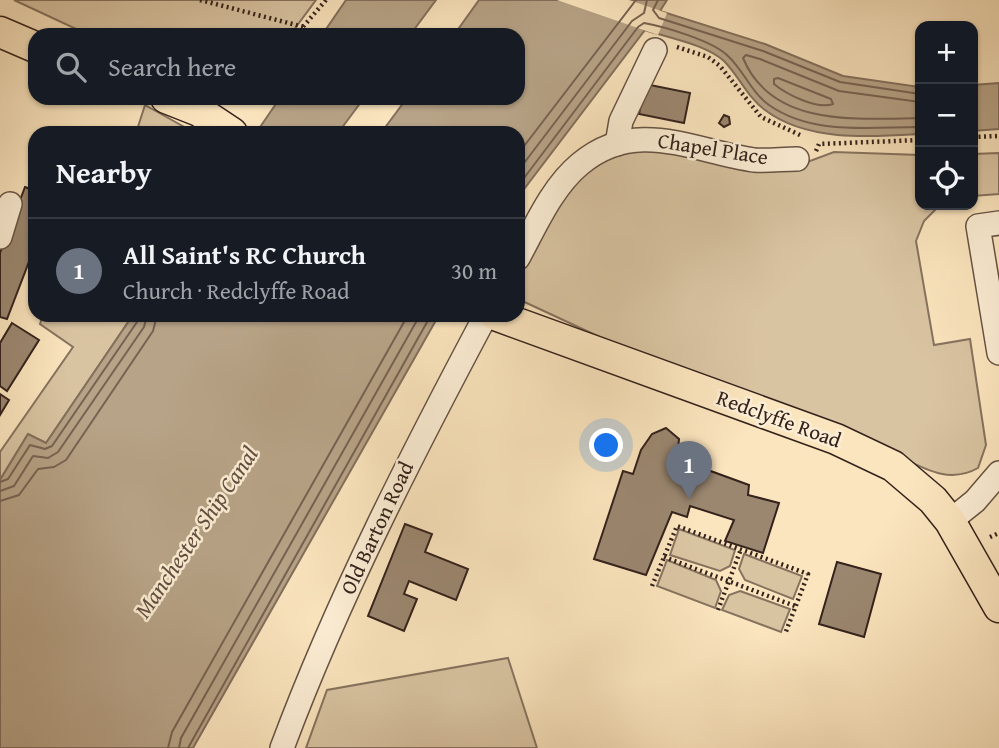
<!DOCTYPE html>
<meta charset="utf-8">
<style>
:root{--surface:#171b24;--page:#242831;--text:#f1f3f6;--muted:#9ea1a6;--line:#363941;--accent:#c59692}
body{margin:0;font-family:"Gentium Book Plus",serif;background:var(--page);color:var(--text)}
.controls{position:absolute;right:21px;top:21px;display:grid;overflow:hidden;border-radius:14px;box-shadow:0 2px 5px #0004}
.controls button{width:63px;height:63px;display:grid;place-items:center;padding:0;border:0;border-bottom:2px solid var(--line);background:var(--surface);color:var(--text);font:35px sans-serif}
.you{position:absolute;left:607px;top:446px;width:24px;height:24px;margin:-18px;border:5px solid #fff;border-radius:50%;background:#1a73e8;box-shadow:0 0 0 10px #1a73e833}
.badge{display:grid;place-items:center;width:46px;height:46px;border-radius:50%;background:var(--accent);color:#fff;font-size:23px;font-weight:700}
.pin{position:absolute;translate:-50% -58px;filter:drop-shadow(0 2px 4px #0008)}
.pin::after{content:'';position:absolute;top:37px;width:24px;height:21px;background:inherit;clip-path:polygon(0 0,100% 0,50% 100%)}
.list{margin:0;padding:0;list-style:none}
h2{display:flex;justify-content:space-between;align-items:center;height:91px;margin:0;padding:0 28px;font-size:30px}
h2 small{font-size:23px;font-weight:400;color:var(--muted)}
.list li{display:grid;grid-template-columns:46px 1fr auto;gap:21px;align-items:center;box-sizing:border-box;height:105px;padding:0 28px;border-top:2px solid var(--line)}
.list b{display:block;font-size:26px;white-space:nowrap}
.list p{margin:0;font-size:23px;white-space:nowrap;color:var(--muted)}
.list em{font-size:23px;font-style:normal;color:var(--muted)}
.icon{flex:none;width:38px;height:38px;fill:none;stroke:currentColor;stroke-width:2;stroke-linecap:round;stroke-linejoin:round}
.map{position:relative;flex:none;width:999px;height:748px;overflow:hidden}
.search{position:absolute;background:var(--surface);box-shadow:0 2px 5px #0004;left:28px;top:28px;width:497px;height:77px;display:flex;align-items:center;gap:18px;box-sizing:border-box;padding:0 24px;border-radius:21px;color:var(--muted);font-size:26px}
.panel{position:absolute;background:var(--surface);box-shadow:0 2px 5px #0004;left:28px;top:126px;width:497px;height:196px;border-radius:21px}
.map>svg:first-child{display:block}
.green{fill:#d9c4a2;stroke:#86735f;stroke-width:2}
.water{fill:#b7a387;stroke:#836f5c;stroke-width:2}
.pier{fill:#fbe5be}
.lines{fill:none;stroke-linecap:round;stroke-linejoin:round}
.shore{stroke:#766252;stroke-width:2}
.building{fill:#9b8770;stroke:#34221c;stroke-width:2}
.minor-casing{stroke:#665344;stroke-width:26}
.major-casing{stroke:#34221c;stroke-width:33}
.path{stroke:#34221c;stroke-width:4.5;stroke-dasharray:2 3.5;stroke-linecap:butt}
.minor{stroke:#fceed5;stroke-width:23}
.major{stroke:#fbe5be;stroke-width:30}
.labels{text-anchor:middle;stroke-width:5;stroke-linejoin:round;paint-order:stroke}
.street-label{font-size:21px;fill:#34221c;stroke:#fceed5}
.water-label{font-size:23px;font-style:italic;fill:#624f41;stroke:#fceed5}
</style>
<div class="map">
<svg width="999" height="748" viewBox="0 0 999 748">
<rect width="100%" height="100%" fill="#fbe5be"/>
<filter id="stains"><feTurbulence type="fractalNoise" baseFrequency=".00286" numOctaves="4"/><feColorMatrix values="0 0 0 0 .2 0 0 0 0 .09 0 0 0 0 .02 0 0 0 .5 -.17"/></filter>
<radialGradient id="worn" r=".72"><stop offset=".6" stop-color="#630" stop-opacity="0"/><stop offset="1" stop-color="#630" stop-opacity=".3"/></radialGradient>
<g class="green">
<polygon points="14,0 316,0 290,35 89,35"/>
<polygon points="145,105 195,133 136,133"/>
<path d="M634 146 802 164 834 152 920 155V205H940L924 221 916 241 934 345 970 339 986 445 978 468C948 485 922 467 894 454L617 345 518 299V276L548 213 589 168Z"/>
<polygon points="999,153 999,194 973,196 973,154"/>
<polygon points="43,315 133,315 46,443 28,434 0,480 0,452 73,347 40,324"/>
<polygon points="679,529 735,550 730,566 720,571 670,555"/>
<polygon points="744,554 802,576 793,599 745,580 739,569"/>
<polygon points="667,560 716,580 721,591 715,608 657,586"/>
<polygon points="740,591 790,609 781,632 722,610 729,595"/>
<polygon points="508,658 537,748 306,748 327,690"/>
</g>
<g class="water">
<polygon points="346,0 436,0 410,35 322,35"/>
<path d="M479 0H667L660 11 765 44 843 76 920 87V134C871 137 807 142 765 110 747 97 739 76 724 61 705 44 668 38 645 30L518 197V133H381L407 98H518V35H454Z"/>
<polygon points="999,83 999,129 973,131 973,85"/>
<polygon points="280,98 364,98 338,133 256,133"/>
<polygon points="133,315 439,315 193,748 0,748 0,480 28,434 46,443"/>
</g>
<polygon class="pier" points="557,0 629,0 667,13 658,35"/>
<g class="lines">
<g class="shore">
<polyline points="658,0 653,10 659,18 763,51 840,82 920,94"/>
<path d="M778 78 831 99 833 104C817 110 786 94 774 84V79Z"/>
<path d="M920 102 839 91 760 59 746 55 743 58C772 128 858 119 920 118"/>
<polyline points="518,154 636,0"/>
<polyline points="518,171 632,21 644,13 647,0"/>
<path d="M518 186 638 27 644 23C666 27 713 41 728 56 744 71 751 92 769 105 813 136 871 127 920 127"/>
<polyline points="0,482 8,479 30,445 45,449 52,446 137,322 138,315"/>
<polyline points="0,491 14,486 33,456 48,458 58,452 144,327 147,315"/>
<polyline points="0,501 19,495 38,469 54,467 66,460 153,331 157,315"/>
<polyline points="168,748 172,732 408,315"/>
<polyline points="179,748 181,738 420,315"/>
<polyline points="188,748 431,315"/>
</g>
</g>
<g class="building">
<polygon points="645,84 690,93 684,123 639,114"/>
<polygon points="724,115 729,117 730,124 724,127 719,123"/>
<polygon points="25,187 35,191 35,246 7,319 0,317 0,253"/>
<polygon points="12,323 39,340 7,391 0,386 0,343"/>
<polygon points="0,394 9,400 0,415"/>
<polygon points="666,428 679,439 678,450 688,454 686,462 749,485 748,495 779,503 763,553 725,541 734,520 690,506 687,517 672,512 646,575 594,559 623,471 633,474 641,450 652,434"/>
<polygon points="405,524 432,534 425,552 468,569 456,600 409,581 404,594 417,599 404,631 368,616"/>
<polygon points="837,562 881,574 864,637 819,624"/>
</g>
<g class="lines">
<defs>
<g id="minor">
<polyline points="617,144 621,121 655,50"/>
<polyline points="999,223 978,226 999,353"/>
<polyline points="0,237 10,204"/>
<path d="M518 258C535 227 552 187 580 164 636 117 692 151 754 160 768 161 783 159 797 159"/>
<polyline points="950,521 975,501 999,473"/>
<path d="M282 748C338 598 411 456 486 315"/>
</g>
<g id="major">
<polyline points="0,32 35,47"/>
<polyline points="166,98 199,111 232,133"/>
<polyline points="495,315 836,439 893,466 933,500 950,521 999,607"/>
</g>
</defs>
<use href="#minor" class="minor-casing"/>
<use href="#major" class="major-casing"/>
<g class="path">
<polyline points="200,0 304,27"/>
<polyline points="296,35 326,0"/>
<polyline points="677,47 708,57 720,66 761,117 800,135"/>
<polyline points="973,137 999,136"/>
<polyline points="816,151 819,144 920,140"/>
<polyline points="990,537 999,533"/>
<polyline points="664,557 795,606"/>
<polyline points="652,586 677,526 808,574 785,634"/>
<polyline points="718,610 741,549"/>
</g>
<use href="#minor" class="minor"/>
<use href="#major" class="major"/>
</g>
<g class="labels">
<g class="street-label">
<text transform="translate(713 149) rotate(9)" y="7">Chapel Place</text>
<text transform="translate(779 419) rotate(20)" y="7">Redclyffe Road</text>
<text transform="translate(377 528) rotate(-65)" y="7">Old Barton Road</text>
</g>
<g class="water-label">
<text transform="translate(196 532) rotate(-56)" y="8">Manchester Ship Canal</text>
</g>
</g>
<rect width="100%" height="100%" filter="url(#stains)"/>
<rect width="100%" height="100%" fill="url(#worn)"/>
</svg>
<div class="controls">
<button>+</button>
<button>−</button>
<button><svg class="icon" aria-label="locate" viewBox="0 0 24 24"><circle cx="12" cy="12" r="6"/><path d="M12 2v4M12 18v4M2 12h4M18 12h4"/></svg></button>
</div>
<div class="you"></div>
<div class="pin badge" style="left:689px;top:499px;background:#6b7280">1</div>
<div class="search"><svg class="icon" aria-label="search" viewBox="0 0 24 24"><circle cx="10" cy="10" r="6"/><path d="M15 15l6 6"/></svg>Search here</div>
<section class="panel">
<h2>Nearby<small></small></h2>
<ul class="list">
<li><span class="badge" style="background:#6b7280">1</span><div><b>All Saint's RC Church</b><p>Church · Redclyffe Road</p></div><em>30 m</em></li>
</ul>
</section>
</div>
